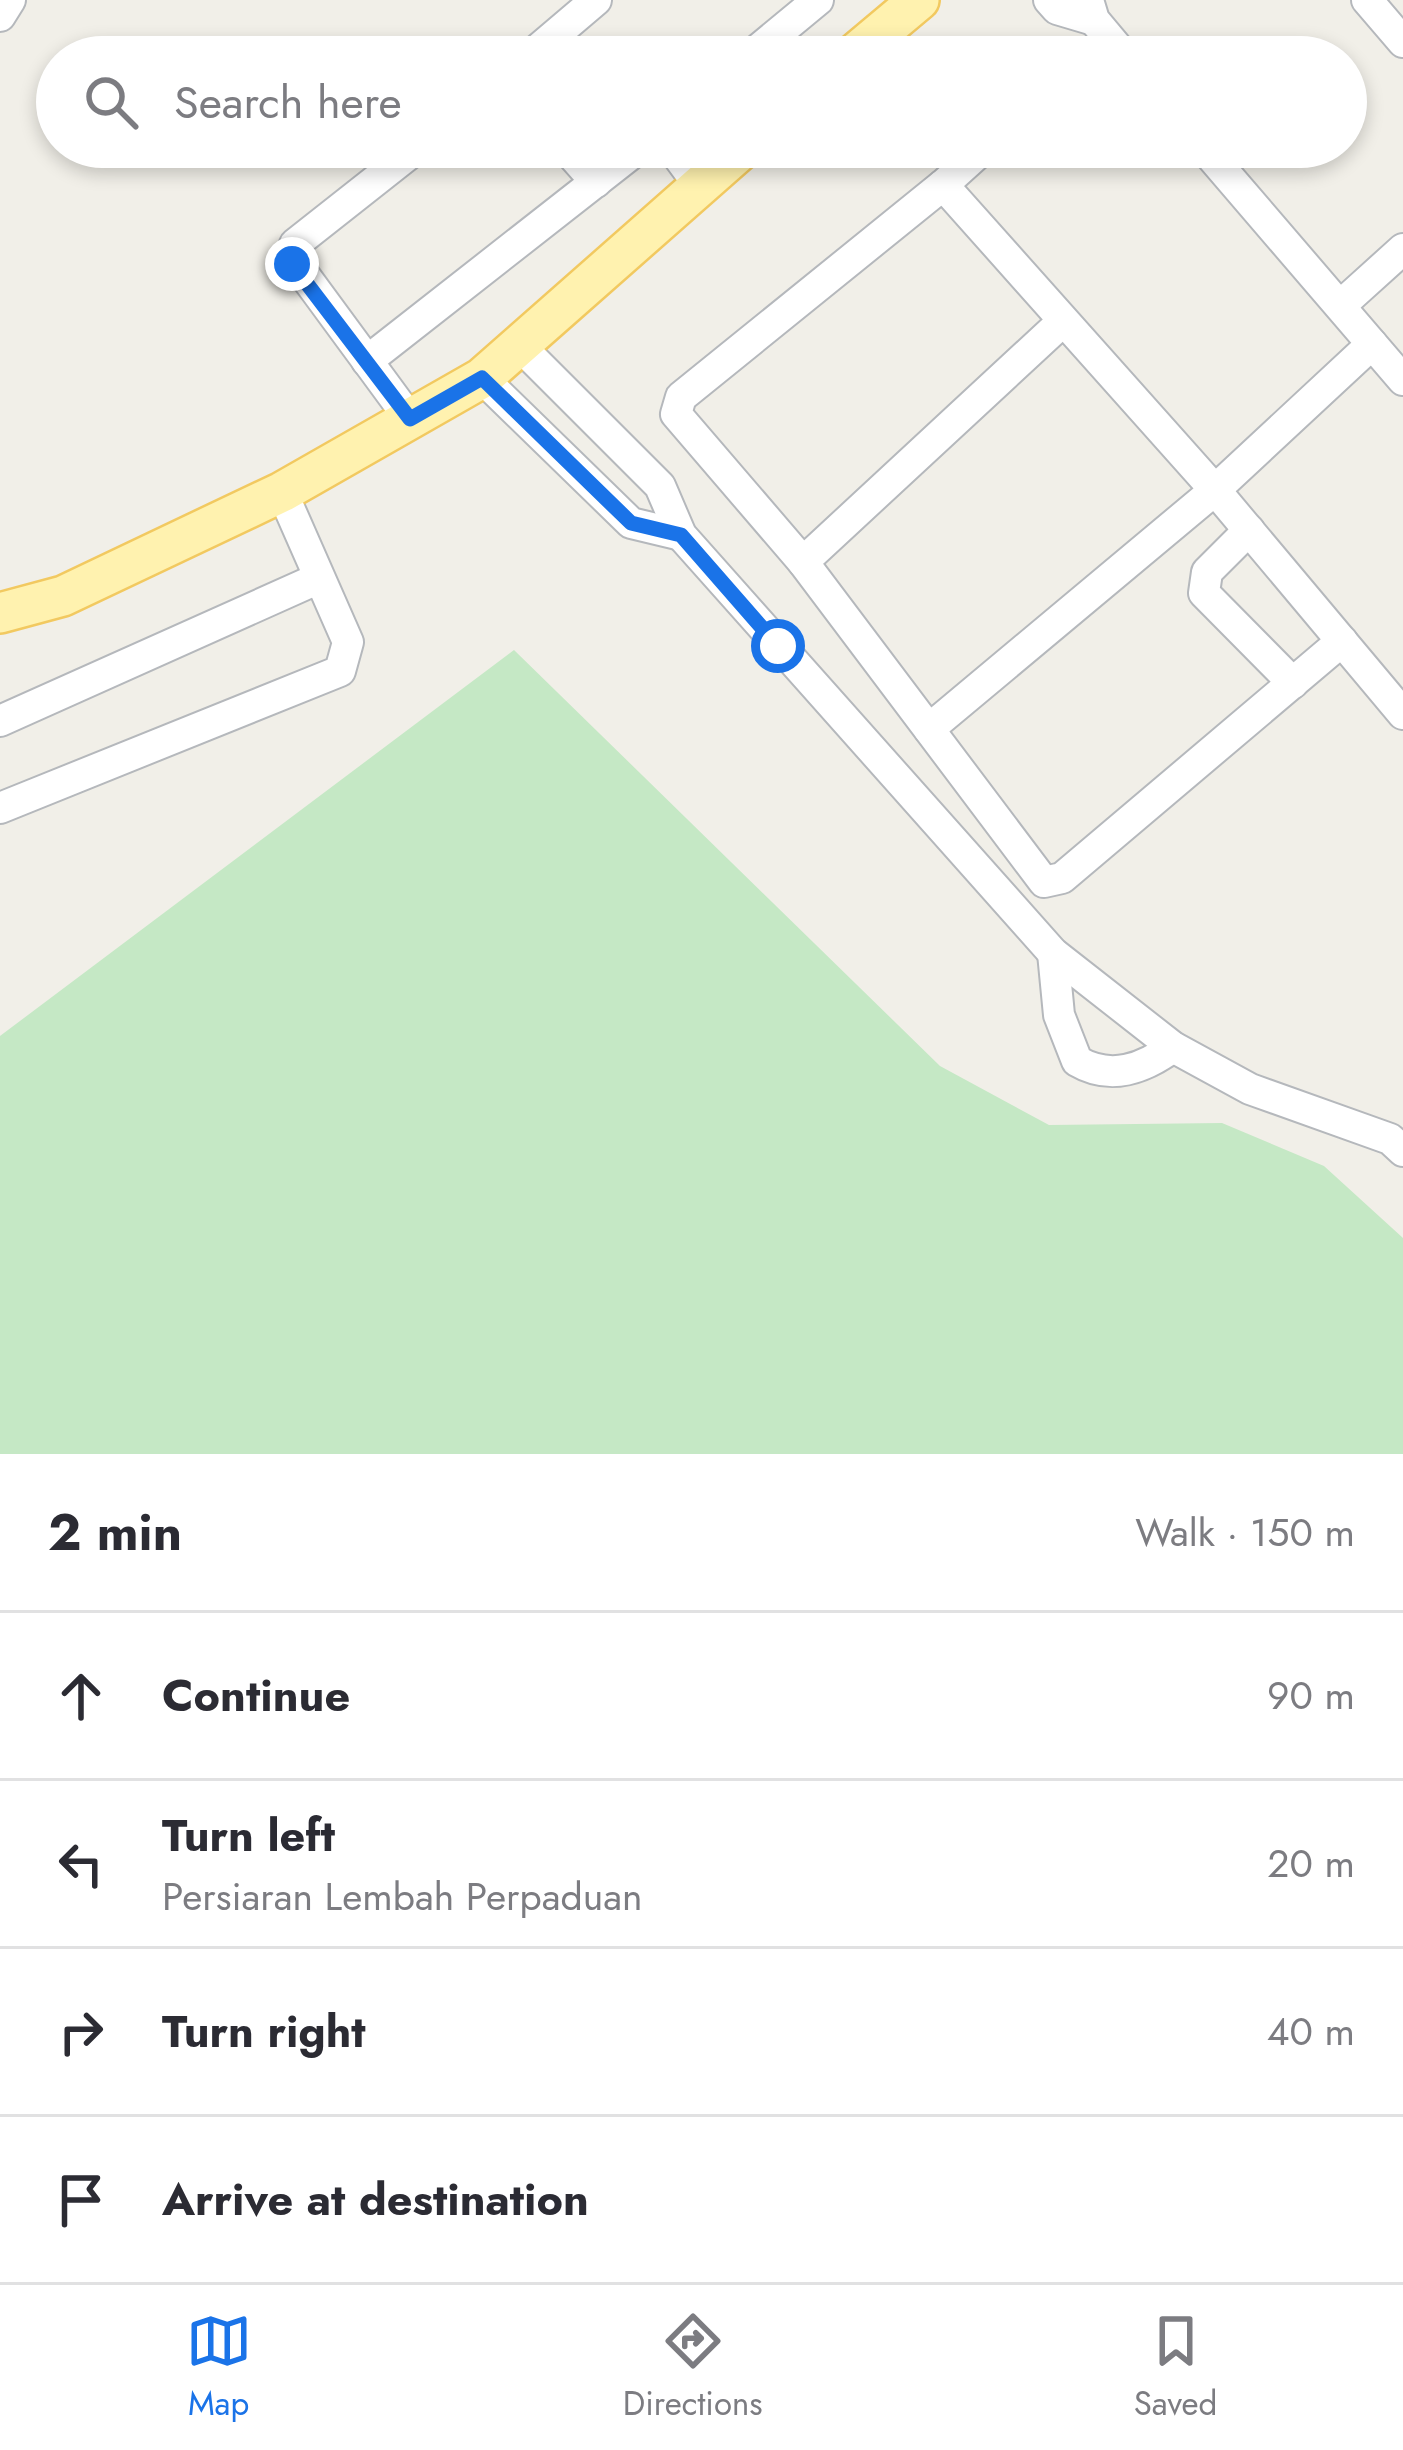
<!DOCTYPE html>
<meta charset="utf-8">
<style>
:root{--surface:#fff;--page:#f2f2f3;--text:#2b2b33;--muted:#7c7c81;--line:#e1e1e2;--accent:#1a73e8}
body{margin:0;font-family:Jost,sans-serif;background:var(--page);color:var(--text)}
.stop{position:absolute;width:36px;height:36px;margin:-27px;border:9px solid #1a73e8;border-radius:50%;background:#fff}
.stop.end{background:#1a73e8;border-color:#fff;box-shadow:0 3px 12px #0008}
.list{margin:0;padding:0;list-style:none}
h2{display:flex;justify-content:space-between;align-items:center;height:156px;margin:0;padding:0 48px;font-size:51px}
h2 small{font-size:39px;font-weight:400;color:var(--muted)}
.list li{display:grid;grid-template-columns:78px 1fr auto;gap:36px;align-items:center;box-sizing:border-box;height:168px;padding:0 48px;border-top:3px solid var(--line)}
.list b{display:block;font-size:45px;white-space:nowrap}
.list p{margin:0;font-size:39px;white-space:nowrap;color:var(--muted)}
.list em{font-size:39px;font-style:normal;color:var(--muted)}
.icon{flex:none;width:66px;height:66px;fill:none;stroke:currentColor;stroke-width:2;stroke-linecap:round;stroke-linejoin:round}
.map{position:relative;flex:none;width:1403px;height:1454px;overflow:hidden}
.search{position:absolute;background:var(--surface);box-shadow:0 6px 18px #0003;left:36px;right:36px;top:36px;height:132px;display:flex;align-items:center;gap:30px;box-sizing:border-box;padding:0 42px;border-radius:66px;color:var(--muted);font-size:45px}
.sheet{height:828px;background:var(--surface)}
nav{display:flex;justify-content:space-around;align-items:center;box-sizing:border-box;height:168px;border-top:3px solid var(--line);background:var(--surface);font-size:33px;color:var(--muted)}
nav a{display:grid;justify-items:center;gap:6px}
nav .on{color:var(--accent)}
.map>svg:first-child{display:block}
.green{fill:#c5e8c5}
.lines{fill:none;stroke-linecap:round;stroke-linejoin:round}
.minor-casing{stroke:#b5b8bc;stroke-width:34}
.major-casing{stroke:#f2c960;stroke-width:44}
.minor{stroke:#fff;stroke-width:30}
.major{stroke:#fff2af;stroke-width:39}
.route{stroke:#1a73e8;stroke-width:15}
</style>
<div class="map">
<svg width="1403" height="1454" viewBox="0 0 1403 1454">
<rect width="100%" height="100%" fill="#f1efe8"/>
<polygon class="green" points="514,650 940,1066 1049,1125 1222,1123 1324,1166 1403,1238 1403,1454 0,1454 0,1036"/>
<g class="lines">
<defs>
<g id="minor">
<polyline points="1049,0 1057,9 1094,20"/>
<polyline points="1088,0 1094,20 1125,57"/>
<polyline points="1367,0 1403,42"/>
<polyline points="0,16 10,0"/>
<polyline points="529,57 596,0"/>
<polyline points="749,57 818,0"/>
<polyline points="565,147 596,182"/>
<polyline points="671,147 699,185"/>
<polyline points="985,147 943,185 1215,490 1403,714"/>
<polyline points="1203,147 1403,380"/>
<polyline points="943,185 681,397 676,414 803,562 1044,882 1062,878 1342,641"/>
<polyline points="1341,305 1403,249"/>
<polyline points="520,346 660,486 681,535 1053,953 1173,1047 1250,1089 1390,1139 1403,1151"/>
<polyline points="367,361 640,147"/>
<polyline points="482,378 631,523 681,535"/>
<polyline points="410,419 291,257 295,244 418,147"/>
<polyline points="1249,530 1207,572 1204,593 1293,683"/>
<polyline points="803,562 1062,322"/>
<polyline points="0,721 317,579"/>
<polyline points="929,729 1215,490 1372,344"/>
<polyline points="0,808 340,671 348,642 282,492"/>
<path d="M1053 953 1059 1015 1077 1061C1111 1081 1143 1069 1173 1047"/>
</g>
<g id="major">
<polyline points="851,57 919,0"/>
<polyline points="0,613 63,596 282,492 482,378 744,147"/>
</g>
</defs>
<use href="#minor" class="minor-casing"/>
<use href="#major" class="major-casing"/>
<use href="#minor" class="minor"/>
<use href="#major" class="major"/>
</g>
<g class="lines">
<polyline class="route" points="292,264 410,419 482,378 631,523 681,535 778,646"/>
</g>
</svg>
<div class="stop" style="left:778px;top:646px"></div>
<div class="stop end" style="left:292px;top:264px"></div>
<div class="search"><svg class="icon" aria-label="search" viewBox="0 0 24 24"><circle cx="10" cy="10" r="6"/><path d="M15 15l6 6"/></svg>Search here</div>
</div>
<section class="sheet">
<h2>2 min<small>Walk · 150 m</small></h2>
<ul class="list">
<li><svg class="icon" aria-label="ahead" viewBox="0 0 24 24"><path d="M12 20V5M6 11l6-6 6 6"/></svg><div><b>Continue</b></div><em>90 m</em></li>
<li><svg class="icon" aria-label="left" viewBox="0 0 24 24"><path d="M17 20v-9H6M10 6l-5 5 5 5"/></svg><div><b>Turn left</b><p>Persiaran Lembah Perpaduan</p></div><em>20 m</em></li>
<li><svg class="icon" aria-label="right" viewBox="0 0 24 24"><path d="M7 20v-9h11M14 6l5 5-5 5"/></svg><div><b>Turn right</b></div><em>40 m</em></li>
<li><svg class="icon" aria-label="arrive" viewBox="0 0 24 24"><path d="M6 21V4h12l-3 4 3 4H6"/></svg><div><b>Arrive at destination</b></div></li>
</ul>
</section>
<nav>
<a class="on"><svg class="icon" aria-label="map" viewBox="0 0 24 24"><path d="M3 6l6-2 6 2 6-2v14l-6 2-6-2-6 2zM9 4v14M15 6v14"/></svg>Map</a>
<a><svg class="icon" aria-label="directions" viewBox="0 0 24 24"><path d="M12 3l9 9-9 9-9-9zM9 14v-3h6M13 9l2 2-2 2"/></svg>Directions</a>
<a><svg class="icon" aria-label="saved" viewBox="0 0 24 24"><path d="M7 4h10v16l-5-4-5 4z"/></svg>Saved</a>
</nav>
